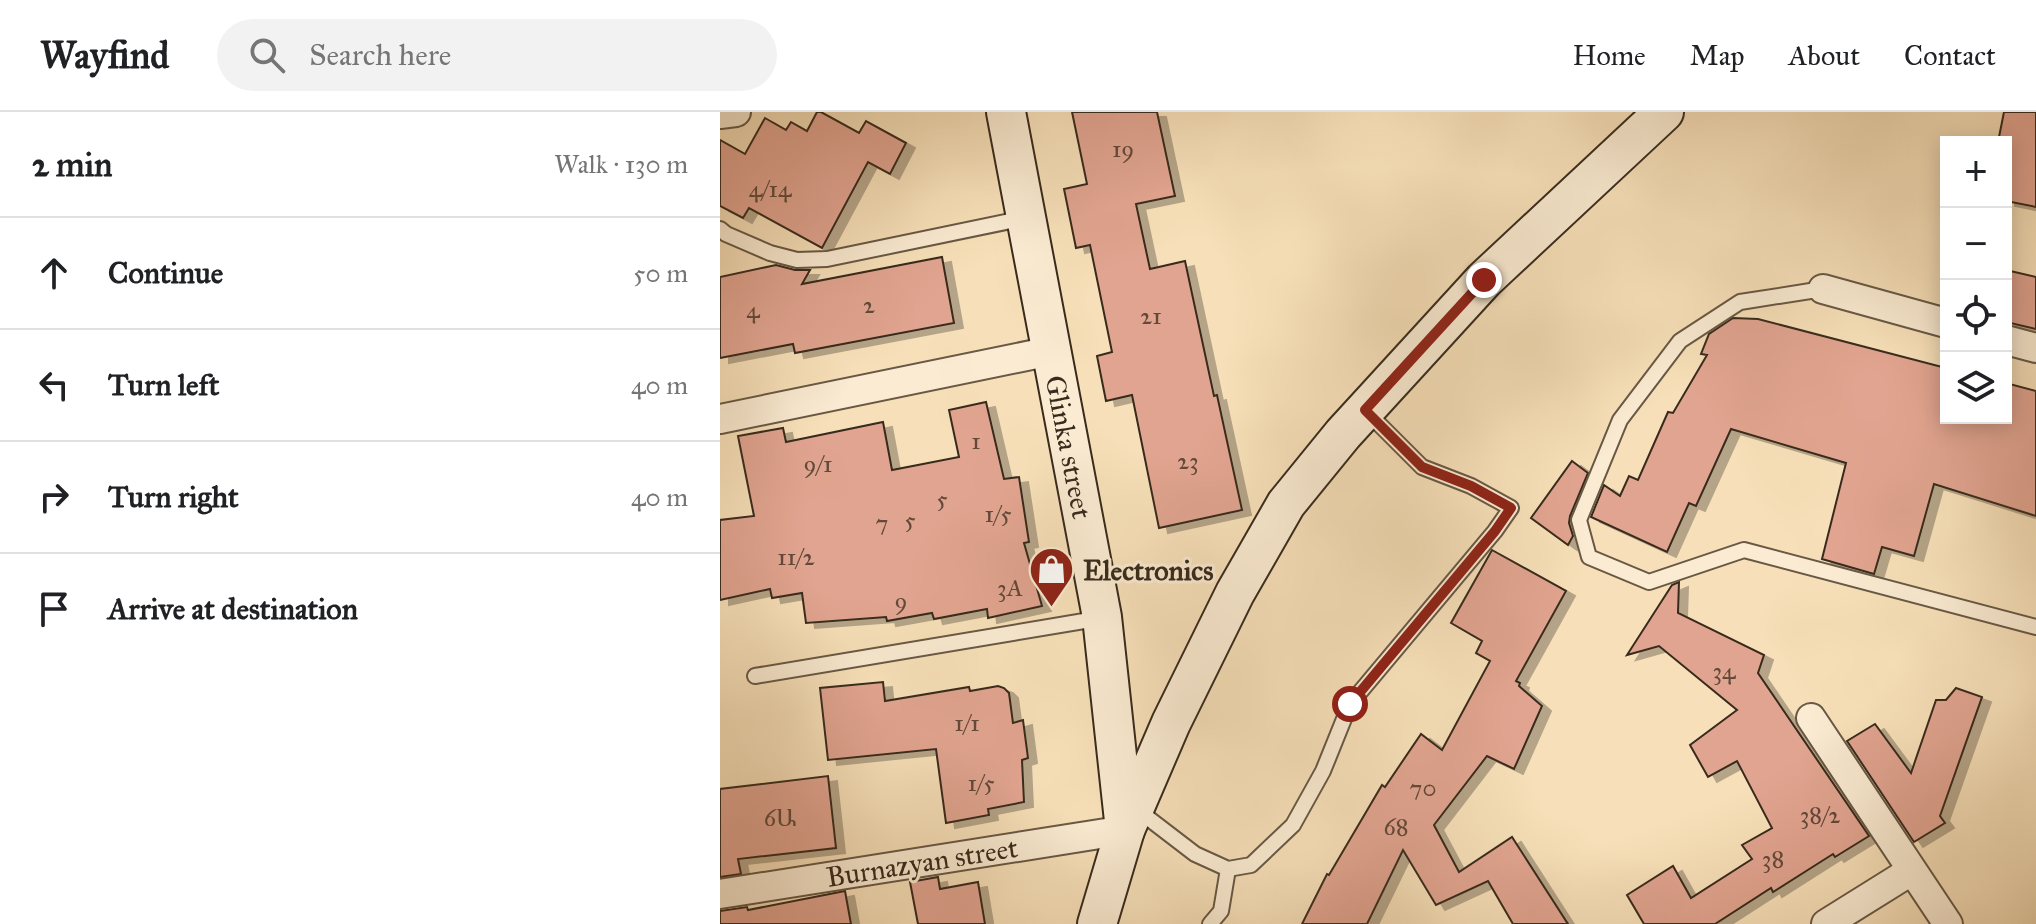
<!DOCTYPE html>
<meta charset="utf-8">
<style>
:root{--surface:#fff;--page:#f2f2f2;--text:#202124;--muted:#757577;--line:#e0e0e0}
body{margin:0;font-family:"IM FELL Great Primer","Noto Serif Armenian",serif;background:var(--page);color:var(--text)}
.controls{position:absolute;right:24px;top:24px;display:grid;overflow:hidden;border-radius:0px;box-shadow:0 4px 20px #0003}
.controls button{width:72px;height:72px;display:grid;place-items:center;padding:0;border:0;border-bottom:2px solid var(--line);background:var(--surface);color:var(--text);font:40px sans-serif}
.stop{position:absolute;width:24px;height:24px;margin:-18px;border:6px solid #8f2418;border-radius:50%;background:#fff}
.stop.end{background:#8f2418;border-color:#fff;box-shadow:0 2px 8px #0008}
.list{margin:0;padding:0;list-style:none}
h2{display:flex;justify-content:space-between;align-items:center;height:104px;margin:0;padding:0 32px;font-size:34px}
h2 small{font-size:26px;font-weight:400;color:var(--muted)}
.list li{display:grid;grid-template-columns:52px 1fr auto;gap:24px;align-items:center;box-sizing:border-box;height:112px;padding:0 32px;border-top:2px solid var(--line)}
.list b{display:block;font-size:30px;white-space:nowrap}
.list em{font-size:26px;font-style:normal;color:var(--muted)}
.icon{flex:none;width:44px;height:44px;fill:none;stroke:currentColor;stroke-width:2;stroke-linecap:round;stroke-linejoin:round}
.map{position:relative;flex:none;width:1316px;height:812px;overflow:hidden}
header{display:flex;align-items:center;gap:48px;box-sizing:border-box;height:112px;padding:0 40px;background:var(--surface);border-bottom:2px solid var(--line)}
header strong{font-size:38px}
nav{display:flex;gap:44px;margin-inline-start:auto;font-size:28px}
.search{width:560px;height:72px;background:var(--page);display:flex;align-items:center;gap:20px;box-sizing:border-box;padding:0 28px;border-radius:44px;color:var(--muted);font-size:30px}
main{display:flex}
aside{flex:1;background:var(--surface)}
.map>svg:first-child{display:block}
.building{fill:#e1a490;stroke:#382b1d;stroke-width:2;filter:url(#shadow)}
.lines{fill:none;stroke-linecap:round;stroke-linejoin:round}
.lane-casing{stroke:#685844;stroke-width:18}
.street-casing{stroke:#685844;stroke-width:32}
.secondary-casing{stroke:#382b1d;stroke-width:42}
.lane{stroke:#faebd2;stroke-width:14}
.street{stroke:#faebd2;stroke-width:28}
.secondary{stroke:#faebd2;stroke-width:38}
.route{stroke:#8f2418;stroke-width:10}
.labels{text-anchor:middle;stroke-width:6;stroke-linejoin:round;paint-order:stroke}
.number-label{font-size:24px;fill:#62493a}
.street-label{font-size:28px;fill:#382b1d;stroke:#faebd2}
.poi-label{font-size:28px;font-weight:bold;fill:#382b1d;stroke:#faebd2;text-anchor:start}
</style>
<header>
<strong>Wayfind</strong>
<div class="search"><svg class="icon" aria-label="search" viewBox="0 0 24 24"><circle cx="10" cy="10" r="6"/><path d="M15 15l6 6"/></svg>Search here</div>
<nav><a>Home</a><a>Map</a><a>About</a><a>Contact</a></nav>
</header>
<main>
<aside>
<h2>2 min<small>Walk · 130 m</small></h2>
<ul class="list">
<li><svg class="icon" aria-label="ahead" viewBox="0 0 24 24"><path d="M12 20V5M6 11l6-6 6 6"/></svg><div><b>Continue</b></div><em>50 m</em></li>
<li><svg class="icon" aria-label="left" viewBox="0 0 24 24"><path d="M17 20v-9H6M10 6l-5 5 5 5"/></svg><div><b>Turn left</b></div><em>40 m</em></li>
<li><svg class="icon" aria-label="right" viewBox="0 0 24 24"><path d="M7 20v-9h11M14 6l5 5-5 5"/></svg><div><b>Turn right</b></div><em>40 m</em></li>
<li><svg class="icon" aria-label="arrive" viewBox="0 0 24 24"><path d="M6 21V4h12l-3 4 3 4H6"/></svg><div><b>Arrive at destination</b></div></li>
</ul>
</aside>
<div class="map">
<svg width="1316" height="812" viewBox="0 0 1316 812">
<defs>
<filter id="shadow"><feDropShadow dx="9" dy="5" stdDeviation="0" flood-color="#0004"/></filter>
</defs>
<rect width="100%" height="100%" fill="#f7e0b9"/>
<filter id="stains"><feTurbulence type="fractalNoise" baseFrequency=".0025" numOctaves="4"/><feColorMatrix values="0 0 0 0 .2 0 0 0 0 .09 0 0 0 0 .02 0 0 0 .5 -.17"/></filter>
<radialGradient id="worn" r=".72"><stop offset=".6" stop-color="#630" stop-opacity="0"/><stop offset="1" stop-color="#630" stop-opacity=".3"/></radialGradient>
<g class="building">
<polygon points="97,0 101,0 139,21 146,9 186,31 170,62 148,50 102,136 29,96 23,106 0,94 0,28 25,42 45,6 66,18 71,10 87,19"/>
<polygon points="352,0 437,0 455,84 416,92 430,157 465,149 494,284 497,283 522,398 439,416 412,283 386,289 377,244 392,240 370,133 356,136 344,77 367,72"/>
<polygon points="1284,0 1316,0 1316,95 1286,89 1286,30 1278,30"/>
<polygon points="222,145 234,211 75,241 73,232 0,246 0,165 56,153 75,158 90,158 82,172"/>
<polygon points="1286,158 1316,165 1316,217 1286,210"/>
<polygon points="1013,206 1038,207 1226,256 1226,306 1286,306 1286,271 1316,279 1316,404 1214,372 1194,444 1162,435 1154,462 1102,447 1126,351 1011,317 976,394 969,391 947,440 871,405 884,373 900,384 909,364 918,368 948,300 953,301 987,243 981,242 989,222"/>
<polygon points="266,290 284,367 299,365 309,430 304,431 322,494 268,506 267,497 214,507 212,501 167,509 166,505 86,511 82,481 52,486 50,477 0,488 0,408 34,404 18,324 63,316 66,330 163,310 172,358 239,345 229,298"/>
<polygon points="852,349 868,361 850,404 849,411 853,424 848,433 811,406"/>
<polygon points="772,438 846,479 796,569 800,571 799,574 822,594 794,657 767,644 714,713 739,760 792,725 848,812 793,812 768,769 716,793 683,738 647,812 582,812 607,762 609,763 662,673 665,675 701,622 722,638 770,549 756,541 762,529 731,511"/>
<polygon points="959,470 958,501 1044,543 1038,561 1149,724 1115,745 1113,742 1053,780 1051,776 995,812 924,812 907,783 953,754 971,786 1032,747 1022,733 1052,716 1017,649 988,665 970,633 1017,598 939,534 907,543 952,473"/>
<polygon points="163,570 165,589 249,575 250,579 278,574 284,576 289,581 293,611 303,608 308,646 302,648 304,690 268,697 269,703 226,711 216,637 108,648 100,576"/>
<polygon points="1236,576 1262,585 1220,704 1225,711 1194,730 1127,629 1155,612 1191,661 1216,588 1226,588"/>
<polygon points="108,664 116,736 18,747 21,762 0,765 0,677"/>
<polygon points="218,765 220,777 258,770 265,812 198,812 190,770"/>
<polygon points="125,779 131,812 0,812 0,799 27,795 28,798"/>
</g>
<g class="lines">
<defs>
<g id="lane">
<polyline points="0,117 6,122 50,141 77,148 107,147 305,106"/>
<polyline points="1103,177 1020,190 960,229 900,308 859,408 869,445 929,470 1024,438 1316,515"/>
<polyline points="35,564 382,506"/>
<polyline points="415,696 475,742 508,757 531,753 573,713 603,659 630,592 775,419 791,396 751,374 702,355 646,299"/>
<polyline points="490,812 501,799 508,757"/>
</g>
<g id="street">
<polyline points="0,2 16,0"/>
<polyline points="1103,177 1226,211"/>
<polyline points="1286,228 1316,236"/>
<polyline points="0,307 331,239"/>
<polyline points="1091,606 1228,812"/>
<polyline points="0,782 405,718"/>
<polyline points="1106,812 1191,759"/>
</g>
<g id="secondary">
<polyline points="286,0 382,505 405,718 377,812"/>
<polyline points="405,718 451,611 515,481 566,392 623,322 764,168 944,0"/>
</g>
</defs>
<use href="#lane" class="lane-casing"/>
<use href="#street" class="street-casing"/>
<use href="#secondary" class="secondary-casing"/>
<use href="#lane" class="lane"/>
<use href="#street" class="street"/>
<use href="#secondary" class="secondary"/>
</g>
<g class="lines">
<polyline class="route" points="630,592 775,419 791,396 751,374 702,355 645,298 764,168"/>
</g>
<defs>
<symbol id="shop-pin" viewBox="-11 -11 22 30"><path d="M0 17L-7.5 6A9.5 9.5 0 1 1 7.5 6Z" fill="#8f2418" stroke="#faebd2"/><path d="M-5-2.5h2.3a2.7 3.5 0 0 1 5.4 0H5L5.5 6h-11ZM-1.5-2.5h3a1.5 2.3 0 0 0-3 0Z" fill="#fff"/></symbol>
</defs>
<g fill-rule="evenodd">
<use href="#shop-pin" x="306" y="432" width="51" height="69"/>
</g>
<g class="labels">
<g class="number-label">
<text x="403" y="45">19</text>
<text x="50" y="85">4/14</text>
<text x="149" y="201">2</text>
<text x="33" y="206">4</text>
<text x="431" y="212">21</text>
<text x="256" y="337">1</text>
<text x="468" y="357">23</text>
<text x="98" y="360">9/1</text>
<text x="222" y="395">5</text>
<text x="278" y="410">1/5</text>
<text x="190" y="416">5</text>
<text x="162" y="419">7</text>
<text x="76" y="453">11/2</text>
<text x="290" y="484">3A</text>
<text x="181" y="497">9</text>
<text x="1004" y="567">34</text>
<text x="247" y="619">1/1</text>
<text x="261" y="679">1/5</text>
<text x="703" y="684">70</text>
<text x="1100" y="711">38/2</text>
<text x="60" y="714">6Ա</text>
<text x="676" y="723">68</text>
<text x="1053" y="755">38</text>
</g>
<g class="street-label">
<text transform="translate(349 335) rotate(79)" y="10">Glinka street</text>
<text transform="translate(202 750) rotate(-9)" y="10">Burnazyan street</text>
</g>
<g class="poi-label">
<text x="363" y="468">Electronics</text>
</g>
</g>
<rect width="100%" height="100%" filter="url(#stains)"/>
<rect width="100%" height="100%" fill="url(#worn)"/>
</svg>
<div class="controls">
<button>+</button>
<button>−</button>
<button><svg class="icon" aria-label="locate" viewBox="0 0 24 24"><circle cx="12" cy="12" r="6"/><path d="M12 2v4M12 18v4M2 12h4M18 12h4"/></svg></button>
<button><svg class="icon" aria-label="layers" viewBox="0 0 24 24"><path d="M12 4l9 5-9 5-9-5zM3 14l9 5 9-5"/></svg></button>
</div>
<div class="stop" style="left:630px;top:592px"></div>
<div class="stop end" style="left:764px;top:168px"></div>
</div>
</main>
